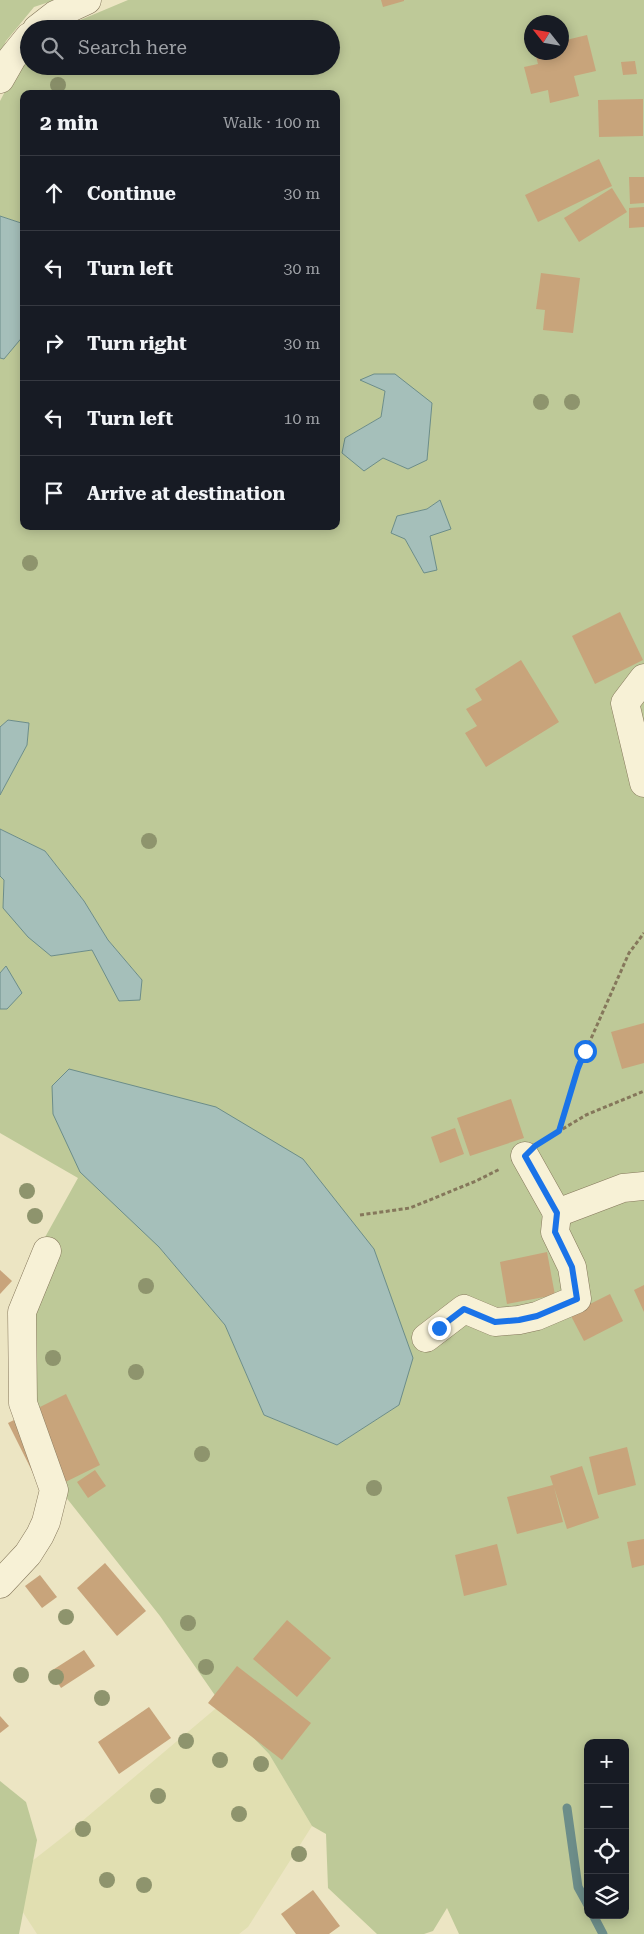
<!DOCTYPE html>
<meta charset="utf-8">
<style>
:root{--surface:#171b24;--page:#20242c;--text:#f1f3f6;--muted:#9ea1a6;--line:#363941}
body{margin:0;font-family:"Roboto Serif",serif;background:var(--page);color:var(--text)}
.controls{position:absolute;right:15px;bottom:15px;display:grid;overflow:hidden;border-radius:10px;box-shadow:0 2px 12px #0003}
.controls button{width:45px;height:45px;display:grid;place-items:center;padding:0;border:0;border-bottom:1px solid var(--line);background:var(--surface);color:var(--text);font:25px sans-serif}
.compass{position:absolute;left:524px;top:15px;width:45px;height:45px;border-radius:50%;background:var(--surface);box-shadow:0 2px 12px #0003;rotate:301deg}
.stop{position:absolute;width:15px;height:15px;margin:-11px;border:4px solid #1a73e8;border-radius:50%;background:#fff}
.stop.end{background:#1a73e8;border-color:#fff;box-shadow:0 1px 5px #0008}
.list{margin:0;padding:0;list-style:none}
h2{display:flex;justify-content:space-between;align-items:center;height:65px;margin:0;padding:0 20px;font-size:21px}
h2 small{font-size:16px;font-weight:400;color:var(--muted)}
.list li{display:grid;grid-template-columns:32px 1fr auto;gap:15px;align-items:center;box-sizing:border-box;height:75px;padding:0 20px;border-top:1px solid var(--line)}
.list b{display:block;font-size:19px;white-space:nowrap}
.list em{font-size:16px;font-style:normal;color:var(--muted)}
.icon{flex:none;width:28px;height:28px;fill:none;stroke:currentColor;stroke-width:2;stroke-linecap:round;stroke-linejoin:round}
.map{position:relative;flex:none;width:644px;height:1934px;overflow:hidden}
.search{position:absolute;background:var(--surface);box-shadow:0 2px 12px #0003;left:20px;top:20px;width:320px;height:55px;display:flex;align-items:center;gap:12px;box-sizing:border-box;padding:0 18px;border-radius:28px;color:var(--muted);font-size:19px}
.panel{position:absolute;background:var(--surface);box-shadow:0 2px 12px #0003;left:20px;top:90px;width:320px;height:440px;border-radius:10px}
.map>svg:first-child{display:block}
.farmland{fill:#e1dfb1}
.green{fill:#bec998;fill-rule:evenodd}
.water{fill:#a5bfba;stroke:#6c8d89}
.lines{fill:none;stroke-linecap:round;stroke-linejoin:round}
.stream{stroke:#6c8d89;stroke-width:9}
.building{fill:#c8a47b}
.minor-casing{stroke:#85775b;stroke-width:29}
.path{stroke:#85775b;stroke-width:3;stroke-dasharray:4 2.5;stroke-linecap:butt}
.minor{stroke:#f7f1d6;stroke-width:28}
.tree{fill:#8e946d}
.route{stroke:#1a73e8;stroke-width:6}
</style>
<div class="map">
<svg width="644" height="1934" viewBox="0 0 644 1934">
<rect width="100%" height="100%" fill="#ece5c3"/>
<polygon class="farmland" points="221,1704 269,1754 312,1826 248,1927 239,1934 37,1934 4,1883 68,1833"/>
<g class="green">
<polygon points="0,0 55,0 34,7 6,41 0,53"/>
<path d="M128 0H644V1934H459L447 1908 433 1931 424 1934H377L328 1888 326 1834 312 1826 269 1754 221 1704 160 1616 65 1496 33 1405 24 1275 78 1178 0 1133V1009H7L6 967 0 973V876L4 880 3 908 51 956 92 950 119 1000 142 980 108 940 84 901 45 851 0 829V795L27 745 29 723 8 720 0 727V358H4L24 335V526H336V94H24V224L0 216V101L13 76 29 58V66H331V29H59ZM532 22H562V52H532ZM361 380 432 403 408 469 345 438 381 417 385 391ZM440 500 430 536 424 573 405 539 397 516 427 509ZM159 1247 399 1405 337 1445 264 1415 225 1325ZM588 1743H625V1915H588Z"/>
<polygon points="0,1781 26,1802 37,1840 19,1934 0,1934"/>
</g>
<g class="water">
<polygon points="0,216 24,224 24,335 4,359 0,358"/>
<polygon points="374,374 395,374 432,403 427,460 408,469 383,458 364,471 342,453 345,438 381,417 385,391 360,380"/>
<polygon points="440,500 451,529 430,536 437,570 424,573 405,539 391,533 397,516 427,509"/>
<polygon points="8,720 29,723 27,745 0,795 0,727"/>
<polygon points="0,829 45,851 84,901 108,940 142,980 140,1000 119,1001 92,950 51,956 28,937 3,908 4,880 0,876"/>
<polygon points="6,966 22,993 7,1009 0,1009 0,973"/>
<polygon points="69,1069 216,1107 303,1159 374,1249 413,1358 399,1405 337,1445 264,1415 225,1325 159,1247 80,1172 53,1114 52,1086"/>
</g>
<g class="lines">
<g class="stream">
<polyline points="567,1808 578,1887 588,1905"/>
<polyline points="593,1915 603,1934"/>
</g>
</g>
<g class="building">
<polygon points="381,0 404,0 404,1 383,7"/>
<polygon points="587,35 596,71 574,76 579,96 550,103 548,90 531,94 524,67 538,64 535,52 562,52 562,41"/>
<polygon points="635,61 637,74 623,75 621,62"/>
<polygon points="643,99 643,136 599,137 598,100"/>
<polygon points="599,159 612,186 538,222 525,195"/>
<polygon points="629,177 644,177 644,203 630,204"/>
<polygon points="612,188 627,212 579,242 564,218"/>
<polygon points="644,207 644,227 629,228 629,208"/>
<polygon points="541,273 580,278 573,333 543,330 545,310 536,309"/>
<polygon points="620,612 643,660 595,684 572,636"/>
<polygon points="521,660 559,722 486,767 465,733 477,726 466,709 482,700 475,689"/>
<polygon points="644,1023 644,1063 622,1069 611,1032"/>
<polygon points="511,1099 524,1138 470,1156 457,1118"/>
<polygon points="455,1128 464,1154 440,1163 431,1137"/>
<polygon points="547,1252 555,1295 507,1304 500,1262"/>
<polygon points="0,1270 12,1281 0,1294"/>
<polygon points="644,1285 644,1312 634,1290"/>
<polygon points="610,1294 623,1321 584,1341 570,1314"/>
<polygon points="66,1394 100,1465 43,1493 8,1423"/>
<polygon points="627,1447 636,1485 598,1495 589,1457"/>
<polygon points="582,1466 599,1518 567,1529 554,1487 563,1522 517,1534 507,1497 553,1485 550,1476"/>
<polygon points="95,1470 106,1486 88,1498 77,1482"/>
<polygon points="644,1539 644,1565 632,1568 627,1542"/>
<polygon points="497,1544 507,1585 464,1596 455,1555"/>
<polygon points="105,1563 146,1611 117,1636 77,1588"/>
<polygon points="40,1575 57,1597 42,1608 25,1586"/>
<polygon points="287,1620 331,1658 297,1697 253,1659"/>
<polygon points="84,1650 95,1666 61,1688 51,1671"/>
<polygon points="237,1666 311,1723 282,1760 208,1703"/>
<polygon points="149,1707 171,1738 119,1774 98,1742"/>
<polygon points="0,1716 9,1726 0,1733"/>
<polygon points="313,1890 340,1926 329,1934 296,1934 281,1914"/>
</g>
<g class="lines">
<defs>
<g id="minor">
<polyline points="37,29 55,15 87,0"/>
<polyline points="0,79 12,58 29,37"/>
<polyline points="644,678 625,703 644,783"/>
<polyline points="525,1156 557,1213 623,1188 644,1186"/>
<polyline points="426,1338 464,1309 495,1322 519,1320 537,1316 577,1299 572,1267 555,1232 557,1213"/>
<polyline points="0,1584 28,1554 40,1535 46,1522 54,1490 23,1403 22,1312 47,1251"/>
</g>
</defs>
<use href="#minor" class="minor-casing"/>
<g class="path">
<polyline points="559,1130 578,1068 629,953 644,933"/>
<polyline points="546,1139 586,1115 644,1091"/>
<polyline points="360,1215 410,1208 476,1181 500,1169"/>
</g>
<use href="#minor" class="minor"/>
</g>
<g class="tree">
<circle cx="58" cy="85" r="8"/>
<circle cx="541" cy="402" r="8"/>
<circle cx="572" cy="402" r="8"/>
<circle cx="30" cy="563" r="8"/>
<circle cx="149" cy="841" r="8"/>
<circle cx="27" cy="1191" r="8"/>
<circle cx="35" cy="1216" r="8"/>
<circle cx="146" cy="1286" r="8"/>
<circle cx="53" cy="1358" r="8"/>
<circle cx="136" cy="1372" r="8"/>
<circle cx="202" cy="1454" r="8"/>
<circle cx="374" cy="1488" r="8"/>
<circle cx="66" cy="1617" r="8"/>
<circle cx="188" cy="1623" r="8"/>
<circle cx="206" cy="1667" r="8"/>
<circle cx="21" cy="1675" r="8"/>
<circle cx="56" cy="1677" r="8"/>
<circle cx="102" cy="1698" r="8"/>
<circle cx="186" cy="1741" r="8"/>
<circle cx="220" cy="1760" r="8"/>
<circle cx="261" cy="1764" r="8"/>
<circle cx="158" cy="1796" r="8"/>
<circle cx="239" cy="1814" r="8"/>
<circle cx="83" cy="1829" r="8"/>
<circle cx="299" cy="1854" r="8"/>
<circle cx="107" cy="1880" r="8"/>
<circle cx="144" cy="1885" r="8"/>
</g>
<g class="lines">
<polyline class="route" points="439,1328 464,1309 495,1322 519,1320 537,1316 577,1299 572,1267 555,1232 557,1213 525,1156 535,1146 559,1131 578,1068 585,1051"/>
</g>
</svg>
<div class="controls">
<button>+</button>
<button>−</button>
<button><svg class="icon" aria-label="locate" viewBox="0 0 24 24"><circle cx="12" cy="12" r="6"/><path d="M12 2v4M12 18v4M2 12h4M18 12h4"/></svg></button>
<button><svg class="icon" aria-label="layers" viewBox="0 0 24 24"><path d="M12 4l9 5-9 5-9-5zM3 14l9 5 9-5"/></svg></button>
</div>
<svg class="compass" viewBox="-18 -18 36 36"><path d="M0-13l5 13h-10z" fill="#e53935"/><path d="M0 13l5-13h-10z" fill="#9ea1a6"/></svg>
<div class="stop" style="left:585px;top:1051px"></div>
<div class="stop end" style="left:439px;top:1328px"></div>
<div class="search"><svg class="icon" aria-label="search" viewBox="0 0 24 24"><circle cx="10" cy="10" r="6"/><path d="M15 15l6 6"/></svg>Search here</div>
<section class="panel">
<h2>2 min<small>Walk · 100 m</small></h2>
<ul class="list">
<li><svg class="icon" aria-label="ahead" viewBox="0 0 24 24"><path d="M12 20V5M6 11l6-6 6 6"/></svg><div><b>Continue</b></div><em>30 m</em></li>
<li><svg class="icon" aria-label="left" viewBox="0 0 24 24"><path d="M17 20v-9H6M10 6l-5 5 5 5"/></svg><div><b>Turn left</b></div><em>30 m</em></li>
<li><svg class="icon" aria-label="right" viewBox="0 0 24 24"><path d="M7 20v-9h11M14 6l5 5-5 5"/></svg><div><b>Turn right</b></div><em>30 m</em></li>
<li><svg class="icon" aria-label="left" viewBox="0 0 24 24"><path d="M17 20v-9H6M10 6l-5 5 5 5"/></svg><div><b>Turn left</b></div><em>10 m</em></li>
<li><svg class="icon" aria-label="arrive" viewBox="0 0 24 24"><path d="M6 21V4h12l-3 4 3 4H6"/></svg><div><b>Arrive at destination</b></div></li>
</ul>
</section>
</div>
